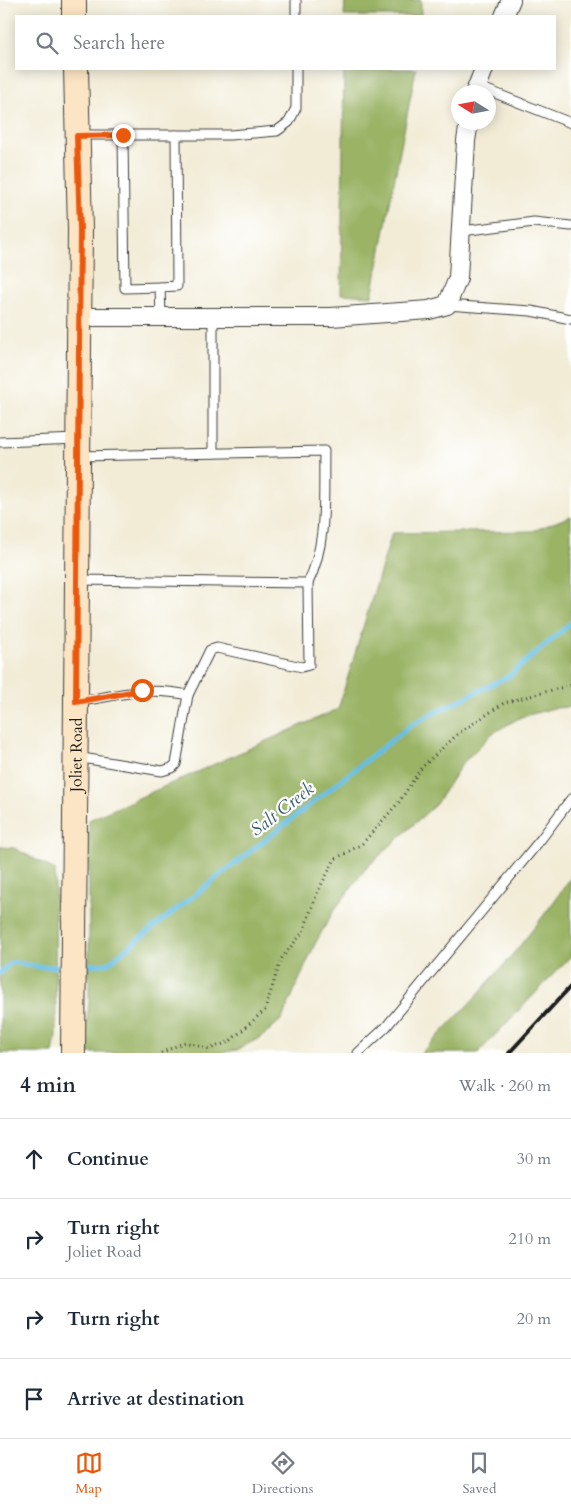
<!DOCTYPE html>
<meta charset="utf-8">
<style>
:root{--surface:#fff;--page:#f2f2f3;--text:#1f2937;--muted:#747a83;--line:#e0e1e3;--accent:#ea580c}
body{margin:0;font-family:Cardo,serif;background:var(--page);color:var(--text)}
.compass{position:absolute;left:451px;top:85px;width:45px;height:45px;border-radius:50%;background:var(--surface);box-shadow:0 2px 12px #0003;rotate:281deg}
.stop{position:absolute;width:15px;height:15px;margin:-11px;border:4px solid #ea580c;border-radius:50%;background:#fff}
.stop.end{background:#ea580c;border-color:#fff;box-shadow:0 1px 5px #0008}
.list{margin:0;padding:0;list-style:none}
h2{display:flex;justify-content:space-between;align-items:center;height:65px;margin:0;padding:0 20px;font-size:21px}
h2 small{font-size:16px;font-weight:400;color:var(--muted)}
.list li{display:grid;grid-template-columns:32px 1fr auto;gap:15px;align-items:center;box-sizing:border-box;height:80px;padding:0 20px;border-top:1px solid var(--line)}
.list b{display:block;font-size:19px;white-space:nowrap}
.list p{margin:0;font-size:16px;white-space:nowrap;color:var(--muted)}
.list em{font-size:16px;font-style:normal;color:var(--muted)}
.icon{flex:none;width:28px;height:28px;fill:none;stroke:currentColor;stroke-width:2;stroke-linecap:round;stroke-linejoin:round}
.map{position:relative;flex:none;width:571px;height:1053px;overflow:hidden}
.search{position:absolute;background:var(--surface);box-shadow:0 2px 12px #0003;left:15px;right:15px;top:15px;height:55px;display:flex;align-items:center;gap:12px;box-sizing:border-box;padding:0 18px;border-radius:0px;color:var(--muted);font-size:19px}
.sheet{height:385px;background:var(--surface)}
nav{display:flex;justify-content:space-around;align-items:center;box-sizing:border-box;height:70px;border-top:1px solid var(--line);background:var(--surface);font-size:14px;color:var(--muted)}
nav a{display:grid;justify-items:center;gap:2px}
nav .on{color:var(--accent)}
.map>svg:first-child{display:block}
.forest{fill:#9ab365;stroke:#5b6840}
.lines{fill:none;stroke-linecap:round;stroke-linejoin:round}
.stream{stroke:#65bee3;stroke-width:5}
.service-casing{stroke:#3c3b38;stroke-width:11}
.minor-casing{stroke:#3c3b38;stroke-width:20}
.secondary-casing{stroke:#3c3b38;stroke-width:26}
.path{stroke:#3c3b38;stroke-width:3;stroke-dasharray:1 4;stroke-linecap:butt}
.service{stroke:#fff;stroke-width:9}
.minor{stroke:#fff;stroke-width:18}
.secondary{stroke:#fce5c4;stroke-width:24}
.rail{stroke:#1c1c1c;stroke-width:4}
.route{stroke:#ea580c;stroke-width:6}
.labels{text-anchor:middle;stroke-width:4.5;stroke-linejoin:round;paint-order:stroke}
.street-label{font-size:16px;fill:#1c1c1c;stroke:#fff}
.water-label{font-size:18px;font-style:italic;fill:#395d6c;stroke:#fff}
</style>
<div class="map">
<svg width="571" height="1053" viewBox="0 0 571 1053">
<rect width="100%" height="100%" fill="#fff"/>
<filter id="ink" filterUnits="userSpaceOnUse"><feTurbulence type="fractalNoise" baseFrequency=".02" numOctaves="2"/><feDisplacementMap in="SourceGraphic" scale="10" xChannelSelector="R" yChannelSelector="G"/><feConvolveMatrix kernelMatrix="1 2 1 2 8 2 1 2 1" color-interpolation-filters="sRGB"/></filter>
<filter id="wash" filterUnits="userSpaceOnUse"><feTurbulence type="fractalNoise" baseFrequency=".0096" numOctaves="4" result="noise"/><feDisplacementMap in="SourceGraphic" scale="20" xChannelSelector="R" yChannelSelector="G"/><feGaussianBlur stdDeviation="1.12" result="paint"/><feColorMatrix in="noise" values="0 0 0 0 0 0 0 0 0 0 0 0 0 0 0 0 0 1.4 0 .05"/><feComposite in="paint" operator="in"/></filter>
<g filter="url(#wash)">
<rect width="100%" height="100%" fill="#f2ecd7"/>
<g class="forest">
<polygon points="345,0 421,0 421,16 344,16"/>
<polygon points="344,69 416,69 372,296 341,294"/>
<polygon points="571,516 571,707 554,708 521,717 493,733 462,764 436,804 366,868 333,912 315,944 282,1019 263,1036 237,1050 221,1053 175,1053 148,1049 131,1053 83,1053 89,1002 89,820 338,709 392,533 533,531"/>
<polygon points="0,847 14,848 55,870 56,1036 53,1053 0,1053"/>
<path d="M571 877V956L478 1053H421C476 999 528 941 571 877Z"/>
</g>
<g class="lines">
<g class="stream">
<polyline points="81,965 107,964 414,723 509,676 571,623"/>
<polyline points="0,973 12,962 40,967 67,966"/>
</g>
</g>
</g>
<g filter="url(#ink)">
<g class="lines">
<defs>
<g id="service">
<polyline points="296,16 296,0"/>
<polyline points="477,86 571,123"/>
<polyline points="77,135 230,135 277,131 289,122 296,108 296,69"/>
<polyline points="123,135 125,288 160,287"/>
<polyline points="462,231 534,222 571,226"/>
<polyline points="447,305 531,311 571,319"/>
<polyline points="161,317 160,287 177,286 176,135"/>
<polyline points="213,317 213,453"/>
<polyline points="0,442 78,439"/>
<path d="M77 580 308 583C328 542 323 496 324 451L79 456"/>
<polyline points="188,695 210,650 217,648 302,667 309,665 308,583"/>
<path d="M76 757 162 771 172 768 176 764 188 695C147 686 117 695 77 702"/>
<polyline points="358,1053 386,1027 541,839 571,799"/>
</g>
<g id="minor">
<polyline points="504,16 511,0"/>
<polyline points="475,92 484,69"/>
<polyline points="79,317 331,317 429,310 447,305 458,278 466,141 469,122"/>
</g>
<g id="secondary">
<polyline points="74,0 74,16"/>
<path id="s1" d="M73 1053 80 230 76 69"/>
</g>
</defs>
<use href="#service" class="service-casing"/>
<use href="#minor" class="minor-casing"/>
<use href="#secondary" class="secondary-casing"/>
<polyline class="path" points="161,1053 185,1042 209,1049 229,1042 265,1010 281,959 303,932 318,891 335,859 362,844 399,802 422,767 459,733 504,703 571,685"/>
<use href="#service" class="service"/>
<use href="#minor" class="minor"/>
<use href="#secondary" class="secondary"/>
<polyline class="rail" points="509,1053 571,986"/>
</g>
</g>
<g class="lines" filter="url(#ink)">
<polyline class="route" points="123,135 77,136 80,230 76,702 142,690"/>
</g>
<g class="labels">
<g class="street-label">
<text dy="6" stroke="none"><textPath href="#s1" startOffset="298">Joliet Road</textPath></text>
</g>
<g class="water-label">
<text transform="translate(282 809) rotate(-38)" y="6">Salt Creek</text>
</g>
</g>
</svg>
<svg class="compass" viewBox="-18 -18 36 36"><path d="M0-13l5 13h-10z" fill="#e53935"/><path d="M0 13l5-13h-10z" fill="#747a83"/></svg>
<div class="stop" style="left:142px;top:690px"></div>
<div class="stop end" style="left:123px;top:135px"></div>
<div class="search"><svg class="icon" aria-label="search" viewBox="0 0 24 24"><circle cx="10" cy="10" r="6"/><path d="M15 15l6 6"/></svg>Search here</div>
</div>
<section class="sheet">
<h2>4 min<small>Walk · 260 m</small></h2>
<ul class="list">
<li><svg class="icon" aria-label="ahead" viewBox="0 0 24 24"><path d="M12 20V5M6 11l6-6 6 6"/></svg><div><b>Continue</b></div><em>30 m</em></li>
<li><svg class="icon" aria-label="right" viewBox="0 0 24 24"><path d="M7 20v-9h11M14 6l5 5-5 5"/></svg><div><b>Turn right</b><p>Joliet Road</p></div><em>210 m</em></li>
<li><svg class="icon" aria-label="right" viewBox="0 0 24 24"><path d="M7 20v-9h11M14 6l5 5-5 5"/></svg><div><b>Turn right</b></div><em>20 m</em></li>
<li><svg class="icon" aria-label="arrive" viewBox="0 0 24 24"><path d="M6 21V4h12l-3 4 3 4H6"/></svg><div><b>Arrive at destination</b></div></li>
</ul>
</section>
<nav>
<a class="on"><svg class="icon" aria-label="map" viewBox="0 0 24 24"><path d="M3 6l6-2 6 2 6-2v14l-6 2-6-2-6 2zM9 4v14M15 6v14"/></svg>Map</a>
<a><svg class="icon" aria-label="directions" viewBox="0 0 24 24"><path d="M12 3l9 9-9 9-9-9zM9 14v-3h6M13 9l2 2-2 2"/></svg>Directions</a>
<a><svg class="icon" aria-label="saved" viewBox="0 0 24 24"><path d="M7 4h10v16l-5-4-5 4z"/></svg>Saved</a>
</nav>
